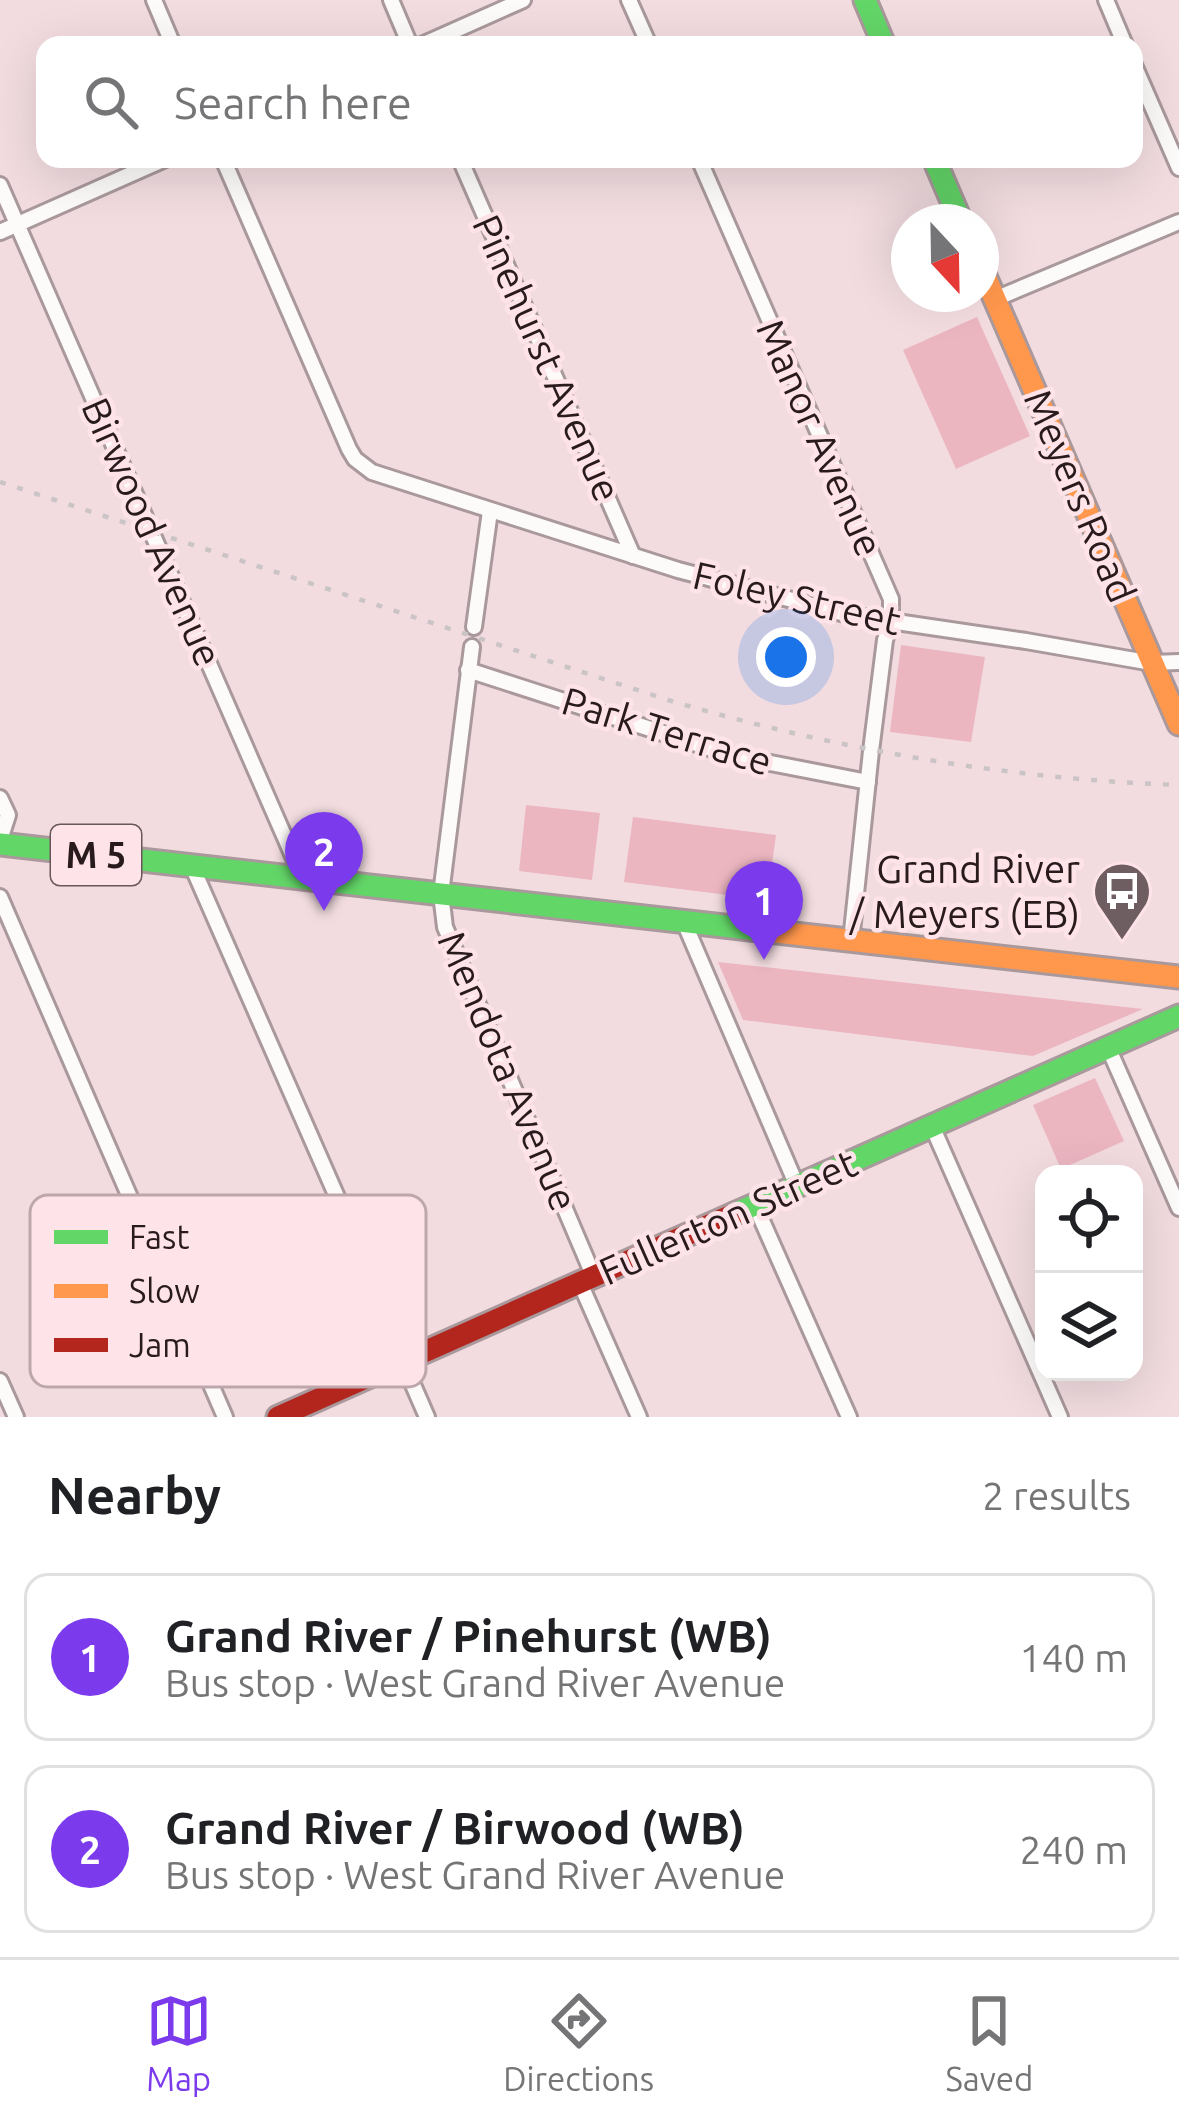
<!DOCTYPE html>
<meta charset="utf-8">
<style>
:root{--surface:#fff;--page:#f2f2f2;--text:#202124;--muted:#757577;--line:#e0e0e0;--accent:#7c3aed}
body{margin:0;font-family:Ubuntu,sans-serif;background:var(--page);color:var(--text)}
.controls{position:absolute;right:36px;bottom:36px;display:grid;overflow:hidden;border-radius:24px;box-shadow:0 12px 48px #0002}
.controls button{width:108px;height:108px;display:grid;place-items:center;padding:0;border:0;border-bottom:3px solid var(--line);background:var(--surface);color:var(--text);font:60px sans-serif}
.compass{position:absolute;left:891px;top:204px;width:108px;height:108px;border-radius:50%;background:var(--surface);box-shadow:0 12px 48px #0002;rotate:158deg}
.you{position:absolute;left:786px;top:657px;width:42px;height:42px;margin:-30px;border:9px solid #fff;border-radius:50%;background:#1a73e8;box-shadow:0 0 0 18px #1a73e833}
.badge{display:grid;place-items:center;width:78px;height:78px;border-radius:50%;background:var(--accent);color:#fff;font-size:39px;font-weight:700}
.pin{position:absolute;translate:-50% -99px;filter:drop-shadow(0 3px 6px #0008)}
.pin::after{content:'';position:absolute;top:63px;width:42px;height:36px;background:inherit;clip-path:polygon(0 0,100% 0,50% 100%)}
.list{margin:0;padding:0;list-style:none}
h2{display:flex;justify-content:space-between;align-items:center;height:156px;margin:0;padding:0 48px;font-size:51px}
h2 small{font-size:39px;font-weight:400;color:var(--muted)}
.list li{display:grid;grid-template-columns:78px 1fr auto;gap:36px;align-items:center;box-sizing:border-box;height:168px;margin:0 24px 24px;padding:0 24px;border:3px solid var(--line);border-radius:24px}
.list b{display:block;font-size:45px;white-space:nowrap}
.list p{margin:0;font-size:39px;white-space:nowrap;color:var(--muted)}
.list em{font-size:39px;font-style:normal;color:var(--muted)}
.icon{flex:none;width:66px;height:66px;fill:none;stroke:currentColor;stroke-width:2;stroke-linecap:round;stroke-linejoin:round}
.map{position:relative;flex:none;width:1179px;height:1417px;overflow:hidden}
.search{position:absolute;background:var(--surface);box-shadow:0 12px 48px #0002;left:36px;right:36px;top:36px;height:132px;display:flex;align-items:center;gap:30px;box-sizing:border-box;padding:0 42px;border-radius:24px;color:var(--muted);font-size:45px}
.sheet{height:540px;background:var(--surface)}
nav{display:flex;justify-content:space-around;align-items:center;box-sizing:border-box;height:168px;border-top:3px solid var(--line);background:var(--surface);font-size:33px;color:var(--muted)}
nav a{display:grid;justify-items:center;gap:6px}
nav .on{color:var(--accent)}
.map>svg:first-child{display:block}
.green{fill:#ecb6c1}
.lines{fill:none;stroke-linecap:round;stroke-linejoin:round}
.street-casing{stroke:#a9999c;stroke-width:20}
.fast-casing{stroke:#a9999c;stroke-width:27}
.slow-casing{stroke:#a9999c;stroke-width:27}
.jam-casing{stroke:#a9999c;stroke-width:27}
.street{stroke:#fdfafa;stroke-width:14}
.fast{stroke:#63d668;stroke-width:21}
.slow{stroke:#ff974d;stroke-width:21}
.jam{stroke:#b3261e;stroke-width:21}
.rail{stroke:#cac4c6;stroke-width:4.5;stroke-dasharray:6 12;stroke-linecap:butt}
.labels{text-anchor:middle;stroke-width:9;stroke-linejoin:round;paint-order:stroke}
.shield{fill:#fee4e9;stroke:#68575a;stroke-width:3}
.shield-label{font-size:36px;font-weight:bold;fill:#281a1d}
.street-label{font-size:39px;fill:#281a1d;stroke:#fee4e9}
.poi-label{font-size:39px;fill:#281a1d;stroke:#fee4e9;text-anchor:end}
.key{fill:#fee4e9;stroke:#bea7ac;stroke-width:3}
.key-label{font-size:33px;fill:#281a1d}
</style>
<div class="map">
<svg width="1179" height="1417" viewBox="0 0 1179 1417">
<rect width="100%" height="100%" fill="#f2dce0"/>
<g class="green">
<polygon points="977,317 1030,436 956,469 903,350"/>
<polygon points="901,645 985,657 971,742 890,732"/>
<polygon points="526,805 600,813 592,880 519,871"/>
<polygon points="633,817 776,835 767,900 624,882"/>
<polygon points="718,962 1143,1009 1033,1056 743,1020"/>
<polygon points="1095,1078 1124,1141 1061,1169 1033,1105"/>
</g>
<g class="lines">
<defs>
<g id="street">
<polyline points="154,0 173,45"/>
<polyline points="391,0 410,45"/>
<polyline points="629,0 649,45"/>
<polyline points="1106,0 1125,45"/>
<polyline points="422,45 523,0"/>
<polyline points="1134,65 1179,168"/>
<polyline points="223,159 349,449 355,459 372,472 678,570 849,615 1026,641 1152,663 1179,662"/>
<polyline points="460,159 633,556"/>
<polyline points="699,159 891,599 891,622 885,640 871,751 851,941"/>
<polyline points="0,185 303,879"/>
<polyline points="0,232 165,159"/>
<polyline points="995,299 1179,222"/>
<polyline points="474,627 490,511"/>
<polyline points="472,647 441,894 445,927 594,1277"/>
<polyline points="468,670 734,756 868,782"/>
<polyline points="0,798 8,815 0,840"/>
<polyline points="192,866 408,1359 410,1378 427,1417"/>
<polyline points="0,897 225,1417"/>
<polyline points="684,922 797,1186"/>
<polyline points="1108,1047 1179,1208"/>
<polyline points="932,1126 1060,1417"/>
<polyline points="755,1205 849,1417"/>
<polyline points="580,1283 639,1417"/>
<polyline points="0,1381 16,1417"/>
</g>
<g id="fast">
<polyline points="865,0 884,45"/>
<polyline points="934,159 961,222"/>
<polyline points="0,844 759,930"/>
<polyline points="734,1214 1179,1016"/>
</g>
<g id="slow">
<polyline points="981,267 1179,724"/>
<polyline points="759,930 1179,977"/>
</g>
<polyline id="jam" points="278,1417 734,1214"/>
</defs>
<use href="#street" class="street-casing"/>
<use href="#fast" class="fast-casing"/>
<use href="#slow" class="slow-casing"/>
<use href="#jam" class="jam-casing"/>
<use href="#street" class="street"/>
<use href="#fast" class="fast"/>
<use href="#slow" class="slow"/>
<use href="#jam" class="jam"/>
<path class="rail" d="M0 482 668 700C834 749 1006 779 1179 785"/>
</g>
<defs>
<symbol id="bus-pin" viewBox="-11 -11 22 30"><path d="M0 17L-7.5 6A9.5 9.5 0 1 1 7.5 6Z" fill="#6f5e61" stroke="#fee4e9"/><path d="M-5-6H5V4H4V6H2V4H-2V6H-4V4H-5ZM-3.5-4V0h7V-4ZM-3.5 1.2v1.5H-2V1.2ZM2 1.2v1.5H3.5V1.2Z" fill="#fff"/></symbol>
</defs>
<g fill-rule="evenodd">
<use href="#bus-pin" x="1089" y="858" width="66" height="90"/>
</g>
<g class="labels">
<rect class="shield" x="51" y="825" width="90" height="60" rx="9"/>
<g class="shield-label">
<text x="96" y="868">M 5</text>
</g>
<g class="street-label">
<text transform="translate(547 358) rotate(66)" y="14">Pinehurst Avenue</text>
<text transform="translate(820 438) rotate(66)" y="14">Manor Avenue</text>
<text transform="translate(1080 496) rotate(67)" y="14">Meyers Road</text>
<text transform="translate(152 532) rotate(66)" y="14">Birwood Avenue</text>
<text transform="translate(797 598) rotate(13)" y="14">Foley Street</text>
<text transform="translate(667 731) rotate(17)" y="14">Park Terrace</text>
<text transform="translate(508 1071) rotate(67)" y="14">Mendota Avenue</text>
<text transform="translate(728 1217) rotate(-24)" y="14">Fullerton Street</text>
</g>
<g class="poi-label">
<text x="1080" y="883">Grand River<tspan x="1080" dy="45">/ Meyers (EB)</tspan></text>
</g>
</g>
<rect x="30" y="1195" width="396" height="192" rx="18" class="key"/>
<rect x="54" y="1230" width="54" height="14" fill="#63d668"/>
<rect x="54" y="1284" width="54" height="14" fill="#ff974d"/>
<rect x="54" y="1338" width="54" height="14" fill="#b3261e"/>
<g class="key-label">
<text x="129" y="1249">Fast</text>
<text x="129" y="1303">Slow</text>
<text x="129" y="1357">Jam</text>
</g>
</svg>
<div class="controls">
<button><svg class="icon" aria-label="locate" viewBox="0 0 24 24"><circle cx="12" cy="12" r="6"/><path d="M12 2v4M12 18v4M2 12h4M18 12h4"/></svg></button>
<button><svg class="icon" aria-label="layers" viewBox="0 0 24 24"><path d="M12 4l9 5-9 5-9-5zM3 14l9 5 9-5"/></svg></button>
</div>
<svg class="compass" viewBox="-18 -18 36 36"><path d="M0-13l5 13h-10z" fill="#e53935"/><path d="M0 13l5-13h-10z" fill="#757577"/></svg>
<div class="you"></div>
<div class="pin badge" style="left:764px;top:960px">1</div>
<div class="pin badge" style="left:324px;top:911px">2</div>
<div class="search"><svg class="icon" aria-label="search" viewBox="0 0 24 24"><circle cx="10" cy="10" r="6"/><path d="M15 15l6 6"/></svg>Search here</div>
</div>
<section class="sheet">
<h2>Nearby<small>2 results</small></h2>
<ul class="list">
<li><span class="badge">1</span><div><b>Grand River / Pinehurst (WB)</b><p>Bus stop · West Grand River Avenue</p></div><em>140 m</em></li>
<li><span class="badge">2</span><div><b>Grand River / Birwood (WB)</b><p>Bus stop · West Grand River Avenue</p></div><em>240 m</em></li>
</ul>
</section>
<nav>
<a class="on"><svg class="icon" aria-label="map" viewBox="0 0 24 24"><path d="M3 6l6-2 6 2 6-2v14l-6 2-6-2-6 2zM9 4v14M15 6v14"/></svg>Map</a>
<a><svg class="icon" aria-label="directions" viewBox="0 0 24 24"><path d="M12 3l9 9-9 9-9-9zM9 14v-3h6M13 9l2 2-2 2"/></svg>Directions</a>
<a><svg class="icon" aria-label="saved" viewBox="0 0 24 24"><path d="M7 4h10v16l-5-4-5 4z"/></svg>Saved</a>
</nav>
